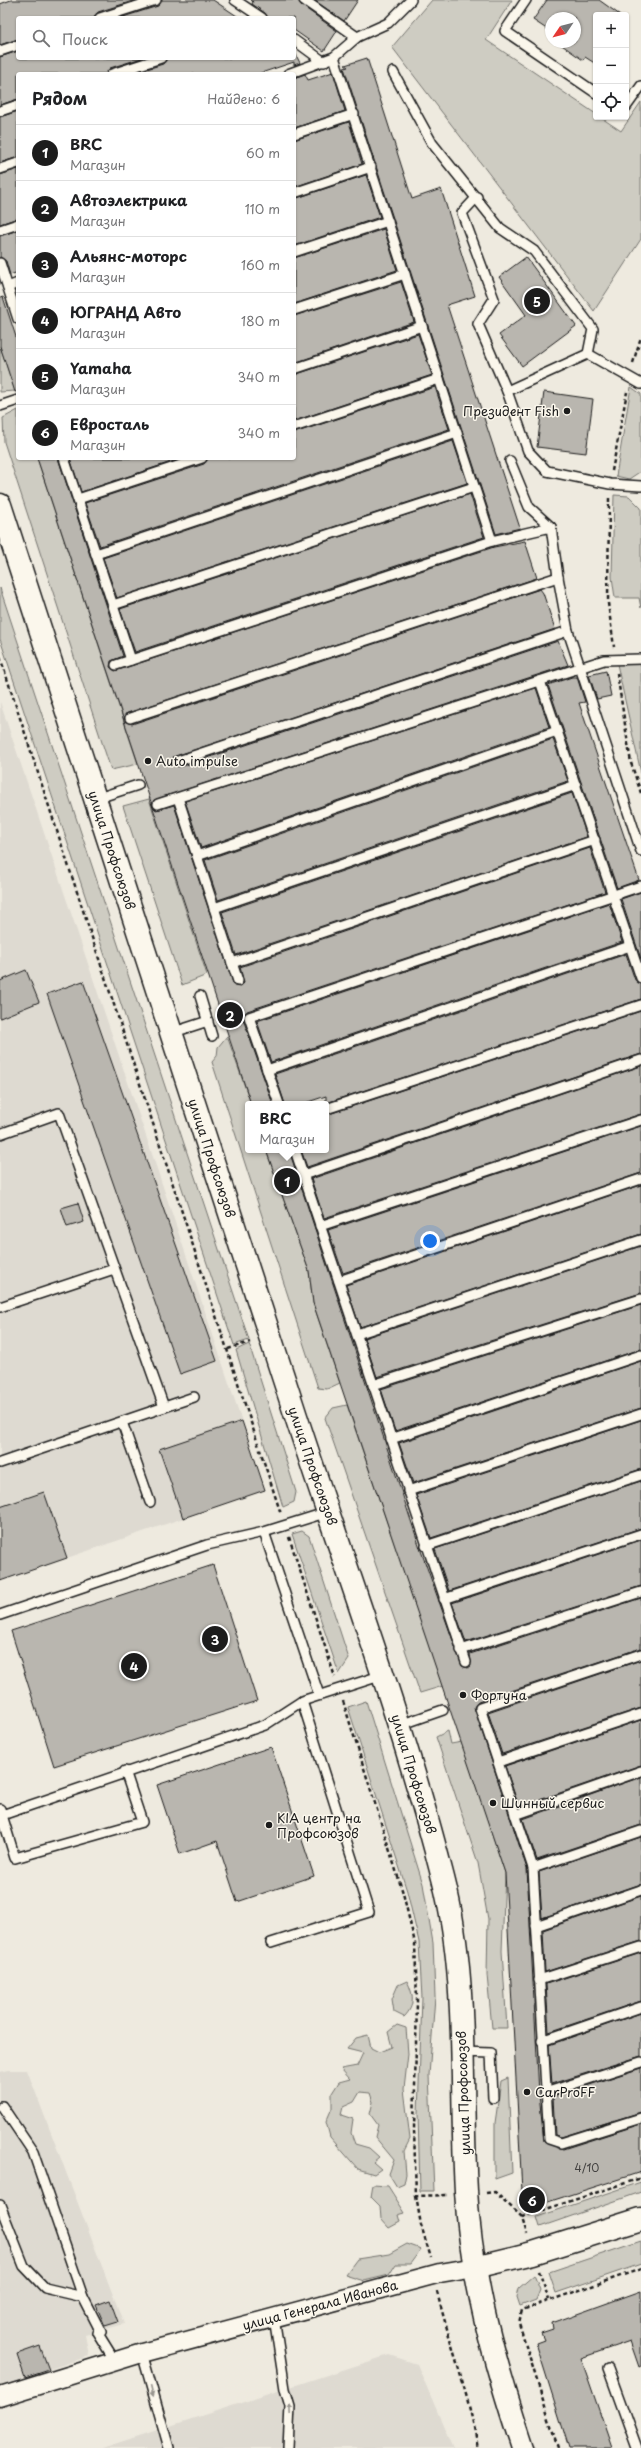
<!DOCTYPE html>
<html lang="ru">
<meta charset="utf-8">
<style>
:root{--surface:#fff;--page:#f2f2f2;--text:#202124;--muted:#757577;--line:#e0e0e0;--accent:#1c1c1c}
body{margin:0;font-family:"Playpen Sans",sans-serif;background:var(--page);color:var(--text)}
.controls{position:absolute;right:12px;top:12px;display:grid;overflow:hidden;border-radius:4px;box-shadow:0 1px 3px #0004}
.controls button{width:36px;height:36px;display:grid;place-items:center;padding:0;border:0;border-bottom:1px solid var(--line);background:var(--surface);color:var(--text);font:20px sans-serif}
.compass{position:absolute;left:545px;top:12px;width:36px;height:36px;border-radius:50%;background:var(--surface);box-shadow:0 1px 3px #0004;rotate:235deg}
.you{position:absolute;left:430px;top:1241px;width:14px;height:14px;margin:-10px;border:3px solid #fff;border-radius:50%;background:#1a73e8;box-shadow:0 0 0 6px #1a73e833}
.badge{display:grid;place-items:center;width:26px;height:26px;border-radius:50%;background:var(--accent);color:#fff;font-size:13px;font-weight:700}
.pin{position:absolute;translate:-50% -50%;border:2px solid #fff;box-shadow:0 1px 4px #0006}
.popup{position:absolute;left:245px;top:1101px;width:84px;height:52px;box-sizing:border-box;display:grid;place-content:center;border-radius:4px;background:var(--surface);filter:drop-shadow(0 1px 3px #0005);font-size:13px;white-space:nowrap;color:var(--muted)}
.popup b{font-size:15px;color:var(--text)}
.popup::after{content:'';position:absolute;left:50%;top:100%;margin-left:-8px;border:8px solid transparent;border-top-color:var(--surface)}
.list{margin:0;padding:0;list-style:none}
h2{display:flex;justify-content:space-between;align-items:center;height:52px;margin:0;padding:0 16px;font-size:17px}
h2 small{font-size:13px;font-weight:400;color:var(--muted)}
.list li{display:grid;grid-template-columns:26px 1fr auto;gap:12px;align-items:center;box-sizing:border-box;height:56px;padding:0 16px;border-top:1px solid var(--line)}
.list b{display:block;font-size:15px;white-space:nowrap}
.list p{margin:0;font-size:13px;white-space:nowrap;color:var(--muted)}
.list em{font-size:13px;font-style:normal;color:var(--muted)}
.icon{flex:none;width:22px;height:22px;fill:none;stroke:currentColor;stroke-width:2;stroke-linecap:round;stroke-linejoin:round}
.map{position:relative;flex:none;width:641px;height:2448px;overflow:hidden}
.search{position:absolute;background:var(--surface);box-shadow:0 1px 3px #0004;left:16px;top:16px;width:280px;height:44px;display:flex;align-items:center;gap:10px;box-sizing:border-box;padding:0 14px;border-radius:4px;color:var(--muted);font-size:15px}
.panel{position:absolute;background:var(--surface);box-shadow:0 1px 3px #0004;left:16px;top:72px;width:280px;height:388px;border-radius:4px}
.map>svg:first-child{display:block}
.built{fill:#dedad1}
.green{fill:#ceccc2;stroke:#75746f}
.building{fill:#b9b6af;stroke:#1c1c1c}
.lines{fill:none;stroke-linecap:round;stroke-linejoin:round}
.service-casing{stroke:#1c1c1c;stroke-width:12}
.minor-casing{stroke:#1c1c1c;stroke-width:21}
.secondary-casing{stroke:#1c1c1c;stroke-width:25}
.path{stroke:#1c1c1c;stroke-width:2.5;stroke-dasharray:4 3;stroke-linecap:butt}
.service{stroke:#fbf7ec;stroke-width:9}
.minor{stroke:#fbf7ec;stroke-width:18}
.secondary{stroke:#fbf7ec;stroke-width:22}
.oneway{fill:#97948e}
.poi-dot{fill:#1c1c1c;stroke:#fbf7ec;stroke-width:1.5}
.labels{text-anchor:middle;stroke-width:3;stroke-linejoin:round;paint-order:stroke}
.number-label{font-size:11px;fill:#434241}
.poi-label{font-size:13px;fill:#1c1c1c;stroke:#fbf7ec;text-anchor:start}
.street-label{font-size:13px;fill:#1c1c1c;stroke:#fbf7ec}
</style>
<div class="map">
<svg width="641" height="2448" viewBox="0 0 641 2448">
<rect width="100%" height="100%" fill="#eeeadf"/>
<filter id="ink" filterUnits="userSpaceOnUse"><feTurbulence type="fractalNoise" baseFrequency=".025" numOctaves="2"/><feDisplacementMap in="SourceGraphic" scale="8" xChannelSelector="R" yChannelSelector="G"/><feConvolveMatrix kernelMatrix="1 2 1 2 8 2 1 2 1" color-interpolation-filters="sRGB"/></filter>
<g filter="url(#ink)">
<g class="built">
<polygon points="0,702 265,1490 0,1581"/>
<polygon points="9,2070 27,2070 124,2324 85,2335 89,2356 0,2386 0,2072"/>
<polygon points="389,2355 417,2364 453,2448 102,2448"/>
</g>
<g class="green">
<polygon points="432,0 512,0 486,40 596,114 596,117 600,117 621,131 641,102 641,239 594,311 392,47"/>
<polygon points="0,346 15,391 0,392"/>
<polygon points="631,387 641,394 641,471 629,479 616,476"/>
<polygon points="18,410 18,458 37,458 138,764 111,770 4,442 3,418"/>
<polygon points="614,495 629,496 641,508 641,608 639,598 615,598 612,577"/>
<polygon points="0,588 249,1340 234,1345 0,639"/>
<polygon points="629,663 641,664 641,773 617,664"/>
<polygon points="149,799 207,975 182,985 123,806"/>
<polygon points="227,1036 251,1104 248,1104 248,1150 266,1150 309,1271 313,1303 340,1383 327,1389 318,1388 212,1062 217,1056 218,1047"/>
<polygon points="249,1344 296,1492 294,1502 283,1507 236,1350"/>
<polygon points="347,1405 443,1686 420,1693 325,1418 333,1408"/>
<polygon points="302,1531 309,1536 349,1659 339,1674 292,1534"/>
<polygon points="366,1701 423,1884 433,1943 435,1997 429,2075 434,2191 420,2191 418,2113 422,1998 419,1942 407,1891 348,1707"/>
<polygon points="448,1731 451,1744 462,1742 505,1873 502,1951 507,2028 492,2028 487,1975 488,1919 478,1863 436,1737"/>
<path d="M407 1981C414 1995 415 2006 404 2017L394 2012 392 1999 398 1985Z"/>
<polygon points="397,2025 406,2028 408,2054 404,2089 410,2139 404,2151 406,2174 404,2184 397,2187 389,2174 394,2160 375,2137 378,2125 370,2114 373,2102 370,2093 360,2092 354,2102 343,2107 341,2115 353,2119 351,2133 355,2144 369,2148 379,2157 373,2162 381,2169 374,2174 358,2169 330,2137 326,2122 332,2108 332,2093 339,2082 350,2079 341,2069 357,2066 363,2053 347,2049 356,2038 368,2035 371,2048 379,2052 392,2047 388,2032"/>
<polygon points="508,2078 512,2173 495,2179 495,2123 501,2081"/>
<polygon points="641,2182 641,2192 540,2227 537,2217"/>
<polygon points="373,2185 388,2186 405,2213 398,2215 400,2222 389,2228 381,2219 380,2206 371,2197"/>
<polygon points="641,2241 641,2264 556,2293 549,2272"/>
<polygon points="407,2244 421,2249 410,2264 396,2264 389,2275 364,2281 345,2275 357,2259 389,2254"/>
<polygon points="534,2275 540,2290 536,2300 520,2306 517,2297 519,2288"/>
</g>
<g class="building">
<polygon points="11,0 136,0 98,12 94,18 18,18 18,39 0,45 0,4"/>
<polygon points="162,0 213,0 240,18 120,18 158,6"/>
<polygon points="251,0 298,0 301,5 337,31 324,51 294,30 294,18 268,18 265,13 252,4 253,2"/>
<polygon points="314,0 358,0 344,21"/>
<polygon points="547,0 599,0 620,15 596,15 596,64 585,57 583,60 559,43 575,42 575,18 551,18 551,32 533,20"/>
<polygon points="18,51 18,58 142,58 110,68 106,74 18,74 18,99 0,105 0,57"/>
<polygon points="294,51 300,63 294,65 294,62 258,74 131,74 163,64 167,58 294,58"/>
<polygon points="367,58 412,199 441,189 475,296 447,305 520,528 496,534 344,68 348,67 345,65"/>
<polygon points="333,72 345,111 294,128 294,78 305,74 308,80"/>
<polygon points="18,111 18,157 0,163 0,117"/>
<polygon points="349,122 362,164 294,187 294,140"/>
<polygon points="18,169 18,218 0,224 0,175"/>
<polygon points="366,175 380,217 294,246 294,199"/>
<polygon points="384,229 397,270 294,304 294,258"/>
<polygon points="18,230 18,272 10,275 6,261 0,257 0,236"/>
<polygon points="526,257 576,326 522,366 499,335 526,315 499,277"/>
<polygon points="401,282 414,322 294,363 294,316"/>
<polygon points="3,297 18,343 18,391 15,392 0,346 0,298"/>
<polygon points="418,334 432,375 294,421 294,375"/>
<polygon points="435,387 449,429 100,546 85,503 204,464 208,458 294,458 294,433"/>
<polygon points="544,392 593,399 586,453 537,447"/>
<polygon points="453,441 467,483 117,598 103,558"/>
<polygon points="37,458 58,458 123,656 111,661 110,667 115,671 494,547 525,541 537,578 125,714 126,722 132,724 540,589 543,593 555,629 173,757 174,765 180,767 558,641 568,665 154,800 152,805 156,810 174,805 234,986 240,987 244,983 240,967 590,848 605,892 247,1011 243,1019 273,1104 251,1104"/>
<polygon points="70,458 183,458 81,492"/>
<polygon points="470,494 484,537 135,652 120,609"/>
<polygon points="606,671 611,696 597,699 589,675"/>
<polygon points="572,677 577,677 585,702 579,703 639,880 617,888 548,685"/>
<polygon points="536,688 549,727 201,848 185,801"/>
<polygon points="553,739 568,781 218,900 205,860"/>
<polygon points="572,793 587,837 236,955 222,912"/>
<polygon points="641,892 641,959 621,899"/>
<polygon points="609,903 622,942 271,1062 257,1021"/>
<polygon points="626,954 635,980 641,984 641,999 326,1103 326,1096 302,1104 285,1104 275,1074"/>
<polygon points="26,970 39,1002 0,1018 0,981"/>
<polygon points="83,981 217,1361 180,1374 47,994"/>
<polygon points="641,1011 641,1054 307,1167 301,1150 326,1150 326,1115"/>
<polygon points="641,1066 641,1114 324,1218 311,1179"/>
<polygon points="641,1126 641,1173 343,1273 328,1230"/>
<polygon points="266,1150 289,1150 420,1548 462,1666 468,1668 471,1666 470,1654 641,1598 641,1648 478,1702 474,1707 527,1869 539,2094 544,2142 563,2149 641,2124 641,2172 523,2210 505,1873 313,1303 309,1271"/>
<polygon points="641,1185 641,1234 360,1327 346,1285"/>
<polygon points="78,1203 84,1222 67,1227 61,1208"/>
<polygon points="641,1246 641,1293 377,1377 364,1338"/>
<polygon points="641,1305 641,1349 395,1431 381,1389"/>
<polygon points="641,1361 641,1408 413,1483 399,1443"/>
<polygon points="641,1420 641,1469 431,1538 416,1495"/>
<polygon points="242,1421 265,1490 183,1518 159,1449"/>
<polygon points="641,1481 641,1528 449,1591 435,1549"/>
<polygon points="44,1492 67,1558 0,1581 0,1507"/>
<polygon points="641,1540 641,1586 466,1642 452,1603"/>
<polygon points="213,1565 257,1701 54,1766 11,1631"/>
<polygon points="641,1660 641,1708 502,1754 488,1712"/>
<polygon points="641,1720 641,1765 519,1807 505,1766"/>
<polygon points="271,1747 314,1876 237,1902 217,1841 180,1854 157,1785"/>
<polygon points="641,1777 641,1825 537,1860 523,1819"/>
<polygon points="641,1837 641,1884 542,1918 539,1872"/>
<polygon points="641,1896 641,1941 545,1972 543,1930"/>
<polygon points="641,1953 641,2001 549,2032 546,1984"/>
<polygon points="641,2013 641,2056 552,2084 549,2045"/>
<polygon points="641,2068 641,2112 561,2137 555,2135 553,2097"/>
<polygon points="641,2291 641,2366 639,2367 630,2341 581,2358 612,2448 569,2448 536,2343 544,2340 541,2333 553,2329 552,2323"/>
<polygon points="110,2300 118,2322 105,2326 96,2305"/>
<polygon points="40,2346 49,2370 25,2378 17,2354"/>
</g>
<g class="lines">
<defs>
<g id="service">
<polyline points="235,0 262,18"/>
<polyline points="304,0 357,37"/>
<polyline points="526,0 505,31 596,93"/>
<polyline points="100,18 156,0"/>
<polyline points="294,40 324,62"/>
<polyline points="0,51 18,45"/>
<polyline points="334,57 492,541"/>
<polyline points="393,72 432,143 500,228 534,251 593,329 588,354"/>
<polyline points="112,74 161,58"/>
<polyline points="288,74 334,57 357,37 388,23 411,0"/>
<polyline points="626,107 641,86"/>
<polyline points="0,111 18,105"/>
<polyline points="294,134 354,114"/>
<polyline points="0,169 18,163"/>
<polyline points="294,193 371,167"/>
<polyline points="477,197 462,213 494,299 478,324 507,391 588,354 641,384"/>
<polyline points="0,230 18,224"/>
<polyline points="294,252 388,221"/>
<polyline points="0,263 18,319"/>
<polyline points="8,287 18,283"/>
<polyline points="294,310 405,274"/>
<polyline points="294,369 422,326"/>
<polyline points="507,391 528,451 547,471 610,484 641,486"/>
<polyline points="0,406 18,400"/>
<polyline points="294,427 439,379"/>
<polyline points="64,458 131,660"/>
<polyline points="510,461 529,507 551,527 558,577 568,631 641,851"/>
<polyline points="78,499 202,458"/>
<polyline points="96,554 457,433"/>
<polyline points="113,605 474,487"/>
<polyline points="116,665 492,541 551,527"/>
<polyline points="540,681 641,978"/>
<polyline points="130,718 558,577"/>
<polyline points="178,761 568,631"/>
<polyline points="178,798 238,981"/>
<polyline points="95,799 138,785"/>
<polyline points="158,804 604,660 641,659"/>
<polyline points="197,856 557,731"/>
<polyline points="214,908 576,785"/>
<polyline points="232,963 595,840"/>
<polyline points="200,996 212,1036"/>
<polyline points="171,1033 208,1021"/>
<polyline points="267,1070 630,946"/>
<polyline points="279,1104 249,1017 641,886"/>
<polyline points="326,1109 641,1005"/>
<polyline points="0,1134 59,1113 164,1407"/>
<polyline points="295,1150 466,1662"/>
<polyline points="303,1175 641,1060"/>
<polyline points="320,1226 641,1120"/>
<polyline points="339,1281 641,1179"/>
<polyline points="0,1307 114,1269"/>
<polyline points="357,1334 641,1240"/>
<polyline points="373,1385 641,1299"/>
<polyline points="122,1422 150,1502"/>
<polyline points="391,1439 641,1355"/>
<polyline points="0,1463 194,1397"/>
<polyline points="408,1491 641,1414"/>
<polyline points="264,1532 319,1695"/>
<polyline points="426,1546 641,1475"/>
<polyline points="444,1599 641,1534"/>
<polyline points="0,1615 207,1545 264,1532 328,1512"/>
<polyline points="461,1650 641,1592"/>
<polyline points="641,1654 480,1708 533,1868 549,2139 561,2143 641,2118"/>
<polyline points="400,1725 443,1710"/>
<polyline points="498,1762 641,1714"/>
<polyline points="0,1809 2,1815 265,1725 302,1701 383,1675"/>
<polyline points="2,1815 15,1858 142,1822 125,1771"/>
<polyline points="515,1815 641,1771"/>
<polyline points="533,1868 641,1831"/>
<polyline points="536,1926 641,1890"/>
<polyline points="271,1943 369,1912 302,1701"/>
<polyline points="539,1980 641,1947"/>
<polyline points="542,2041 641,2007"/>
<polyline points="462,2052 491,2053 493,2098"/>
<polyline points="545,2093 641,2062"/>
<polyline points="2,2106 33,2152 83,2297 101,2332 97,2332 115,2361"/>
<polyline points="0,2205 24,2266 45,2288 83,2297"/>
<polyline points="274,2317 285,2389 290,2406 288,2448"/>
<polyline points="142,2353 169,2448"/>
<polyline points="608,2368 637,2448"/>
</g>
<polyline id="minor" points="0,2397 142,2353 440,2273 475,2267"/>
<g id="secondary">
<path d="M0 505C97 805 194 1104 292 1404 343 1562 402 1717 443 1878 469 1979 460 2087 466 2191 471 2279 495 2364 523 2448"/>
<polyline points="475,2267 533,2253 641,2219"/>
</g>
</defs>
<use href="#service" class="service-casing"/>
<use href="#minor" class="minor-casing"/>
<use href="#secondary" class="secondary-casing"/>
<g class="path">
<polyline points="633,363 641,337"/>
<polyline points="612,471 627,392"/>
<polyline points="609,498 608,603 614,647"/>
<polyline points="0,657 281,1514"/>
<polyline points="617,673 631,763 641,793"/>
<polyline points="228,1349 250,1342"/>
<polyline points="289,1537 335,1677"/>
<polyline points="343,1701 403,1893 415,1943 417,2001 414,2129 416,2196 447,2195"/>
<polyline points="486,2193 495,2192 522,2217 527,2234"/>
<polyline points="416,2196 421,2225 431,2258"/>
<polyline points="522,2217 641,2178"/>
<polyline points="539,2271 549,2300"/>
<path d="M437 2292C450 2344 469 2395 478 2448"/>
<polyline points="558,2448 519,2323 522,2310 641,2269"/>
</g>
<use href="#service" class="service"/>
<use href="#minor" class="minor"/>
<use href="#secondary" class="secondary"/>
</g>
<defs><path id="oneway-solid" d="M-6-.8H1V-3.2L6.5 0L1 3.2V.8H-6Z"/></defs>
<g class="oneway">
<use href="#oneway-solid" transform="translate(152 2391) rotate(76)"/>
<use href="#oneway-solid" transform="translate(290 2409) rotate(-92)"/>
</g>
</g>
<g class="poi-dot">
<circle cx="567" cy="411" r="4"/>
<circle cx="148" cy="761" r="4"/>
<circle cx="463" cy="1695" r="4"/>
<circle cx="493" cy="1803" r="4"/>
<circle cx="269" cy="1825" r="4"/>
<circle cx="527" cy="2092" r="4"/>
</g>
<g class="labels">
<g class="number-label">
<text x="587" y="2172">4/10</text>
</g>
<g class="poi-label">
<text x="559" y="416" text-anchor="end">Президент Fish</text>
<text x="156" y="766">Auto impulse</text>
<text x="471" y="1700">Фортуна</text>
<text x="501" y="1808">Шинный сервис</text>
<text x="277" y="1823">KIA центр на<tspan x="277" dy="15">Профсоюзов</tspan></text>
<text x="535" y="2097">CarProFF</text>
</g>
<g class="street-label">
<text transform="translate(112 850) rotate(72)" y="5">улица Профсоюзов</text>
<text transform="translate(212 1158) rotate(72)" y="5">улица Профсоюзов</text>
<text transform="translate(313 1466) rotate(71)" y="5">улица Профсоюзов</text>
<text transform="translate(414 1774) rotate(73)" y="5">улица Профсоюзов</text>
<text transform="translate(463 2093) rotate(-92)" y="5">улица Профсоюзов</text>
<text transform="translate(320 2305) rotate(-15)" y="5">улица Генерала Иванова</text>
</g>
</g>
</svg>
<div class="controls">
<button>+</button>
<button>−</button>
<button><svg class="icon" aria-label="locate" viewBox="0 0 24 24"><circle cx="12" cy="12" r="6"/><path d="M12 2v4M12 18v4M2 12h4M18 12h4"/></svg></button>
</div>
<svg class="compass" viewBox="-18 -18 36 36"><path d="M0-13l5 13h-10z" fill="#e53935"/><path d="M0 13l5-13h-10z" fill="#757577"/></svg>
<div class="you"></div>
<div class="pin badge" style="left:287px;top:1181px">1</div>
<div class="popup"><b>BRC</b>Магазин</div>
<div class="pin badge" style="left:230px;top:1015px">2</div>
<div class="pin badge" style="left:215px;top:1639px">3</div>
<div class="pin badge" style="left:134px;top:1666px">4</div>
<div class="pin badge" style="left:537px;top:301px">5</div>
<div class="pin badge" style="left:532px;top:2200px">6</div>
<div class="search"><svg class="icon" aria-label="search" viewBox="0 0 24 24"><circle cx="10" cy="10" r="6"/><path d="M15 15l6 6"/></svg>Поиск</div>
<section class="panel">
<h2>Рядом<small>Найдено: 6</small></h2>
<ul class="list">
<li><span class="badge">1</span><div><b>BRC</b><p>Магазин</p></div><em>60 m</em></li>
<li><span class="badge">2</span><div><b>Автоэлектрика</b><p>Магазин</p></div><em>110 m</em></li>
<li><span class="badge">3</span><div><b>Альянс-моторс</b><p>Магазин</p></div><em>160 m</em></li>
<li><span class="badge">4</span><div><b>ЮГРАНД Авто</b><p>Магазин</p></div><em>180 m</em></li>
<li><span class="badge">5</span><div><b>Yamaha</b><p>Магазин</p></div><em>340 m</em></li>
<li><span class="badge">6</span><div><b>Евросталь</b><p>Магазин</p></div><em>340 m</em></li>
</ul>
</section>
</div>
